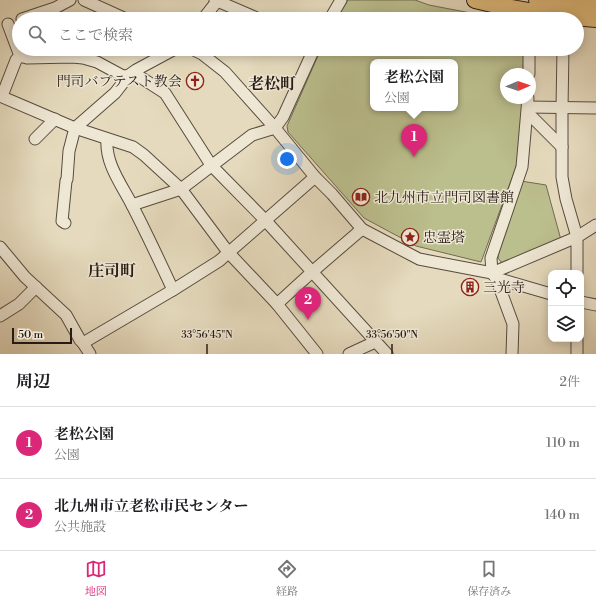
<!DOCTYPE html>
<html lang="ja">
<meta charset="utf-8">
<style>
:root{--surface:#fff;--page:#f2f2f2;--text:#202124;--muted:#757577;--line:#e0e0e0;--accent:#db2777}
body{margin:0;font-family:"Libre Bodoni","Noto Serif JP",serif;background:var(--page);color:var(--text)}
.controls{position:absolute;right:12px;bottom:12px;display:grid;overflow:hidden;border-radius:8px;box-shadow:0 2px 10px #0003}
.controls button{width:36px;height:36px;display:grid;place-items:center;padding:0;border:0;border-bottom:1px solid var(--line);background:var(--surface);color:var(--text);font:20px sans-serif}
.compass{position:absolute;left:500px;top:68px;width:36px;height:36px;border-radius:50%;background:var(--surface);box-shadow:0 2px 10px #0003;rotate:88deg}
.scale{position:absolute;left:12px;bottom:10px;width:60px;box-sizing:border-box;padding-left:4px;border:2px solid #281b16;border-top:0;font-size:11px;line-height:14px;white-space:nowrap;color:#281b16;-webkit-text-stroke:3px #eee7d4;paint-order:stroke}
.you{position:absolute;left:287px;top:159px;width:14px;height:14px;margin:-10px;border:3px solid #fff;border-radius:50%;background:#1a73e8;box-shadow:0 0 0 6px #1a73e833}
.badge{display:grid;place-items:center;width:26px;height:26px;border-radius:50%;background:var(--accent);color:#fff;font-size:13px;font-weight:700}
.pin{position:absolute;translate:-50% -33px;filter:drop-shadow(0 1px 2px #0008)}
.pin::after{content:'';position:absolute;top:21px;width:14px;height:12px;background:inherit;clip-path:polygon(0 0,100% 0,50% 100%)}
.popup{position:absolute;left:370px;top:59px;width:88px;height:52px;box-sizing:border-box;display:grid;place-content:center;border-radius:8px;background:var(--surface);filter:drop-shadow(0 1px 3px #0005);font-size:13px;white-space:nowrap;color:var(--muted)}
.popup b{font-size:15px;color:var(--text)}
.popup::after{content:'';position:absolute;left:50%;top:100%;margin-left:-8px;border:8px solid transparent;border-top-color:var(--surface)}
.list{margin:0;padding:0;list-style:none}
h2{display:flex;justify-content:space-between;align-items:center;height:52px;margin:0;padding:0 16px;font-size:17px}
h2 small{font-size:13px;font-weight:400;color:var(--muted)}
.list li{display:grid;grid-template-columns:26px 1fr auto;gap:12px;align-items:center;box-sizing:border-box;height:72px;padding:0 16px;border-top:1px solid var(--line)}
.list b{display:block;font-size:15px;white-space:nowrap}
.list p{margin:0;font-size:13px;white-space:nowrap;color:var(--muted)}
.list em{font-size:13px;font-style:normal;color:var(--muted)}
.icon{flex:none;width:22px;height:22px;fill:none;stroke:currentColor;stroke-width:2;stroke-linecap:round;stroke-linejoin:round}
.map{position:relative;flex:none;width:596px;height:354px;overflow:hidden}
.search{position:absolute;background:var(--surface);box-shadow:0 2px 10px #0003;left:12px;right:12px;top:12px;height:44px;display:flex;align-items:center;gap:10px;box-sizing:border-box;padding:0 14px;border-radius:22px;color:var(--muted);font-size:15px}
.sheet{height:196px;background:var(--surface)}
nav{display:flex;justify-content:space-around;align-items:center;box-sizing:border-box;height:56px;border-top:1px solid var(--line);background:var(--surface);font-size:11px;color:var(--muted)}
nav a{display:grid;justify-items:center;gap:2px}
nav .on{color:var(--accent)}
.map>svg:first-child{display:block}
.green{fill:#bbbe8d;stroke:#726c52;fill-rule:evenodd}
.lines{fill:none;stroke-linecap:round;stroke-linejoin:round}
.minor-casing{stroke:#574b40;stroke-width:13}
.highway-casing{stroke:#281b16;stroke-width:18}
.minor{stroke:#eee7d4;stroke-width:11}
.highway{stroke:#e2bd7e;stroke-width:16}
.ticks{fill:none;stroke:#281b16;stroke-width:1.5}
.labels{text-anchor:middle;stroke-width:3;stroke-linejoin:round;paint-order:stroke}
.poi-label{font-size:14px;fill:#281b16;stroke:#eee7d4;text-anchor:start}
.quarter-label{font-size:16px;font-weight:bold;fill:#281b16;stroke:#eee7d4}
.ticks-label{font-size:10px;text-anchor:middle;fill:#281b16;stroke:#eee7d4;stroke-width:3;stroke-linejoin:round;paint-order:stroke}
</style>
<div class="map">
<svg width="596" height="354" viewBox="0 0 596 354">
<rect width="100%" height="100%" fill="#e5dabd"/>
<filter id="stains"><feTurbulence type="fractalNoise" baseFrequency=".005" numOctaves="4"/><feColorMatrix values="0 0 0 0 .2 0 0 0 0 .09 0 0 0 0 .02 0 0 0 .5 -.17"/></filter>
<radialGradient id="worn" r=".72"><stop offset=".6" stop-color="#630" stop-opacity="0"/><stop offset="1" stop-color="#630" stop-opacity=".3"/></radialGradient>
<g class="green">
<polygon points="348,0 415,0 429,5 502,19 336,19"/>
<path d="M321 49H524L523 74H506V98H523L520 146 516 167 481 262 416 246 364 218 288 132 287 126ZM373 62H455V108H373Z"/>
<polygon points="521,181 546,185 561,240 504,263 501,262 498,258 499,250"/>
</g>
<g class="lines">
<defs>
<g id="minor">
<polyline points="84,0 126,19"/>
<polyline points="215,0 259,19"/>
<polyline points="22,19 55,8 70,0"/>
<polyline points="203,19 218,0"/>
<polyline points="330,19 341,0"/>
<polyline points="192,49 202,54 225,72 275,128 315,177 332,194 362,229 419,259 492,273 577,237 596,225"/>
<polyline points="563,49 562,108 562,177 566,199 577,237 577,273"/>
<polyline points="20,56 27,58 72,57 83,58 97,62 123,76 137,75 165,93 211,165 265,220 387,354"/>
<polyline points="529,74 529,49"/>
<polyline points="0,96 75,128 133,147 144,155 181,189 228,252 277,304 317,354"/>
<polyline points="2,96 16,60 20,56 8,24"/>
<polyline points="528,107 596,108"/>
<polyline points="528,113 562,147"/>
<polyline points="35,139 55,119"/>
<path d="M107 139C105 164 122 185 133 207 147 234 160 262 173 290"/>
<polyline points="132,205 181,189 252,135 275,128 283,117 314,49"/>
<polyline points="65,223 62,221 66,181 67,179 69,151 75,128 115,93 129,75 136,70 175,49"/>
<polyline points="0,247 25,277 66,315 80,340 83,343"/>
<polyline points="496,278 551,294"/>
<polyline points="581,302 596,305"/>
<polyline points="277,304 312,272 362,229"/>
<polyline points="0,316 19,304 36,287"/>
<polyline points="90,354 83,343 173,290 219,261 315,177"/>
<polyline points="349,354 375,342"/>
<polyline points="512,354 513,324 496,278 492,273 491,258 522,167 528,98"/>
<polyline points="577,354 577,339"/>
</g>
<g id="highway">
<path d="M475 0C515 10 555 16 596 19"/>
<polyline points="537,0 596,6"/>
</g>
</defs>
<use href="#minor" class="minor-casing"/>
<use href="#highway" class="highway-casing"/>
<use href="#minor" class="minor"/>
<use href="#highway" class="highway"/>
</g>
<path class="ticks" d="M207 344V354M392 344V354"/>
<defs>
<symbol id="church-ring" viewBox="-11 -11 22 22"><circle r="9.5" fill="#eee7d4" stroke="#8f2418" stroke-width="1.5"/><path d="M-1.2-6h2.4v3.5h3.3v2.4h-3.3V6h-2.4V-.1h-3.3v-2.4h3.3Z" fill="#8f2418"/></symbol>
<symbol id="library-ring" viewBox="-11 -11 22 22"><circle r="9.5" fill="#eee7d4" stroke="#8f2418" stroke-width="1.5"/><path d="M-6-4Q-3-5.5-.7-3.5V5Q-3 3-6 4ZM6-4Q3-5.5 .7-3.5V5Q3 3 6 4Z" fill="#8f2418"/></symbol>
<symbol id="sight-ring" viewBox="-11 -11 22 22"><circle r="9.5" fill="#eee7d4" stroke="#8f2418" stroke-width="1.5"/><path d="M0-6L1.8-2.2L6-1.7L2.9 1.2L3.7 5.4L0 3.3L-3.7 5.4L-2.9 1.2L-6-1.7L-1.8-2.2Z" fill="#8f2418"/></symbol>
<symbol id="building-ring" viewBox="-11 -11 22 22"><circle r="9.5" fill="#eee7d4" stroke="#8f2418" stroke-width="1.5"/><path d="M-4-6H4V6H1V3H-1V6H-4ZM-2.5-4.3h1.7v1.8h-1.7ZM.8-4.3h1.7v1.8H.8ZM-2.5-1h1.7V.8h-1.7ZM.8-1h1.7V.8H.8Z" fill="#8f2418"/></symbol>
</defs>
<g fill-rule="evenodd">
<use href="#church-ring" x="185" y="71" width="20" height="20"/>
<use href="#library-ring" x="351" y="187" width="20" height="20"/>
<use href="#sight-ring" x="400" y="227" width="20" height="20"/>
<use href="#building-ring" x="460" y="277" width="20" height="20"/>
</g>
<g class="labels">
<g class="poi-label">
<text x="182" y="86" text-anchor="end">門司バプテスト教会</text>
<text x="374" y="202">北九州市立門司図書館</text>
<text x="423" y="242">忠霊塔</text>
<text x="483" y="292">三光寺</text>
</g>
<g class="quarter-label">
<text x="272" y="89">老松町</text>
<text x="112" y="276">庄司町</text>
</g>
</g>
<g class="ticks-label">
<text x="207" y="338">33°56'45"N</text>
<text x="392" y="338">33°56'50"N</text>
</g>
<rect width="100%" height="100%" filter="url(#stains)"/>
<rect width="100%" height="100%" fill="url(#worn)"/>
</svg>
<div class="controls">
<button><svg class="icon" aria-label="locate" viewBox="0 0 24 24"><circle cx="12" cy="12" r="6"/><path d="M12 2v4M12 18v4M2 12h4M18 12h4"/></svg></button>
<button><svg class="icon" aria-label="layers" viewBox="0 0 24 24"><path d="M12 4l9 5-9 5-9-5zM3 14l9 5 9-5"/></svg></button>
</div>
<svg class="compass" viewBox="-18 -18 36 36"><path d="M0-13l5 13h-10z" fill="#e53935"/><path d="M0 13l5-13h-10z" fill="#757577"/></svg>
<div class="scale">50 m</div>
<div class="you"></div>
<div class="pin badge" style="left:414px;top:157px">1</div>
<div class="popup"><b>老松公園</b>公園</div>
<div class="pin badge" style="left:308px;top:320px">2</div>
<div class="search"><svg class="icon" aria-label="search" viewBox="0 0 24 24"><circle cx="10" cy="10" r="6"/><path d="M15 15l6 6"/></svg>ここで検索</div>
</div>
<section class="sheet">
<h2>周辺<small>2件</small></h2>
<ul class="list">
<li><span class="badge">1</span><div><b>老松公園</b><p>公園</p></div><em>110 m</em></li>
<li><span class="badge">2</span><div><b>北九州市立老松市民センター</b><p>公共施設</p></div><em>140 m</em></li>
</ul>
</section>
<nav>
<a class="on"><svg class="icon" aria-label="map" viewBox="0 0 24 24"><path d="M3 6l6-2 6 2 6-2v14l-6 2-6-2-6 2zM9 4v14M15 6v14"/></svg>地図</a>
<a><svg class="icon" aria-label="directions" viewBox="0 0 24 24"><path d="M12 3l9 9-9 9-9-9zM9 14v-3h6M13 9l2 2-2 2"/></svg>経路</a>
<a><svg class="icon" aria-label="saved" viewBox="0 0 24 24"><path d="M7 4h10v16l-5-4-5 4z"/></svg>保存済み</a>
</nav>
